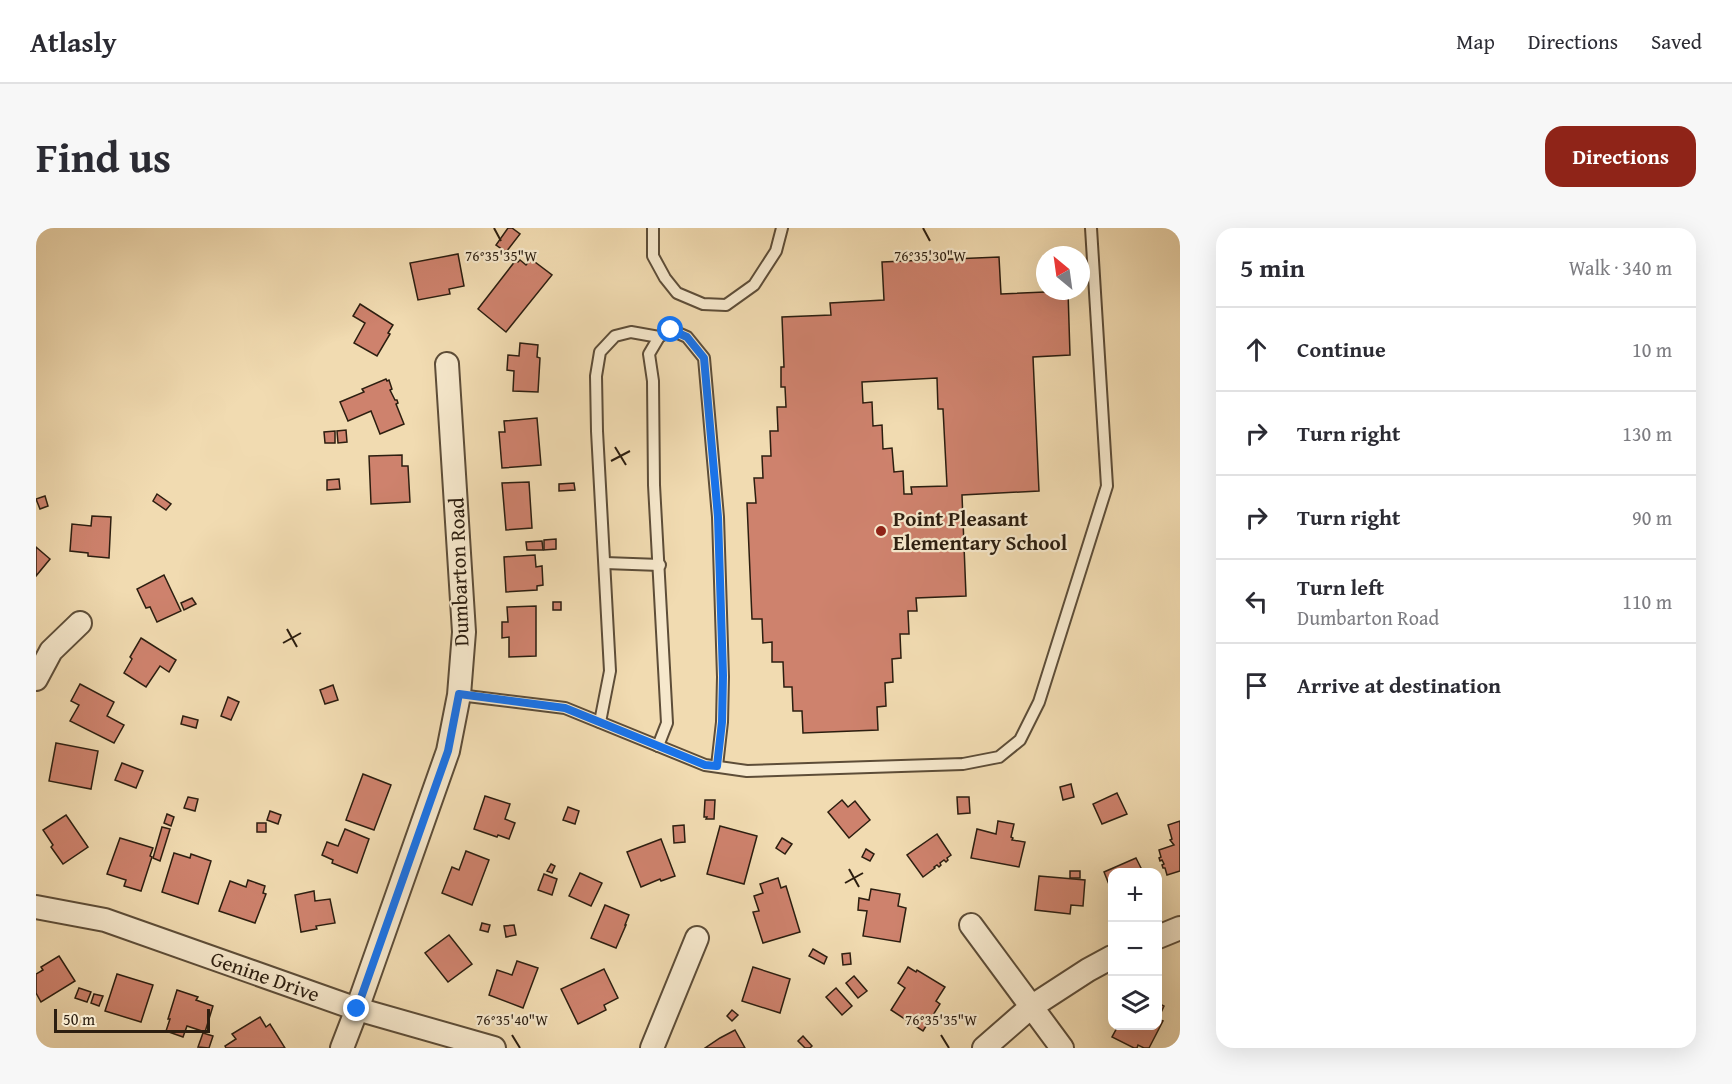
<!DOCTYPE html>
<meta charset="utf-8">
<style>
:root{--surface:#fff;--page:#f7f7f7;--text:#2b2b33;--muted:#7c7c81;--line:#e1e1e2;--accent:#8f2418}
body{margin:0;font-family:"Gentium Book Plus",serif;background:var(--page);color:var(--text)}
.controls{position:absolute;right:18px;bottom:18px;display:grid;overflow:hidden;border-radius:12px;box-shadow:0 6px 24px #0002}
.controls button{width:54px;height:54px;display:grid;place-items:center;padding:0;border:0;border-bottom:2px solid var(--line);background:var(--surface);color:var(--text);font:30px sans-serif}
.compass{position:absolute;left:1000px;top:18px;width:54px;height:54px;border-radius:50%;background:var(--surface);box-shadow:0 6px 24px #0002;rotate:331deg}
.scale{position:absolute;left:18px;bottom:15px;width:156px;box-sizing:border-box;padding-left:6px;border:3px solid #2c1e10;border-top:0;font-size:16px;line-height:21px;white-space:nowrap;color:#2c1e10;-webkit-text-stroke:4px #f6e8cc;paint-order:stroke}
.stop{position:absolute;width:18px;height:18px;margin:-14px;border:4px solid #1a73e8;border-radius:50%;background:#fff}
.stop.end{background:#1a73e8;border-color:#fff;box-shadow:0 2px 6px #0008}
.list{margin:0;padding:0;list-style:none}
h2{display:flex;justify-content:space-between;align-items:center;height:78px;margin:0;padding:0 24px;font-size:26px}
h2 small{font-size:20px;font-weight:400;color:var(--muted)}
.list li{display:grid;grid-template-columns:39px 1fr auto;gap:18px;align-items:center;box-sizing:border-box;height:84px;padding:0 24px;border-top:2px solid var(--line)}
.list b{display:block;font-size:22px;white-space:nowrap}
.list p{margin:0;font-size:20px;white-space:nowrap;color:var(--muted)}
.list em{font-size:20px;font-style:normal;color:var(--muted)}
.icon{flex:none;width:33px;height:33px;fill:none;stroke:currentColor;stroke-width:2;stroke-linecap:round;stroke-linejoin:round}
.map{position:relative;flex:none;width:1144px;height:820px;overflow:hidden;border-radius:18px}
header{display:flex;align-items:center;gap:36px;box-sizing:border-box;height:84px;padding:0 30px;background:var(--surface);border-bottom:2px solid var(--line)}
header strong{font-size:28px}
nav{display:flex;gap:33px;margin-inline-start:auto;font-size:21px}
.intro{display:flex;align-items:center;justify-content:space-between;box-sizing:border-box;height:144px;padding:0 36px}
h1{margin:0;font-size:42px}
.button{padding:15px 27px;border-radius:18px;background:var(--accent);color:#fff;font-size:21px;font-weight:700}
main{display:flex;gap:36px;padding:0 36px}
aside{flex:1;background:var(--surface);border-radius:18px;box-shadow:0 6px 24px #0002}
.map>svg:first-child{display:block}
.building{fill:#ce826d;stroke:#2c1e10;stroke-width:1.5;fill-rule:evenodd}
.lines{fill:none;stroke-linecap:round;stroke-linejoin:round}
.service-casing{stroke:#5d4d38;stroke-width:14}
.minor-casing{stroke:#5d4d38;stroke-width:26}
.service{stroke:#f6e8cc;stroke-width:10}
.minor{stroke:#f6e8cc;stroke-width:22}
.route{stroke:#1a73e8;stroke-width:8}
.ticks{fill:none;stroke:#2c1e10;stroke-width:2}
.poi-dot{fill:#8f2418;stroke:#f6e8cc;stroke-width:2}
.labels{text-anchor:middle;stroke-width:4.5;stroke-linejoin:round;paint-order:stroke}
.poi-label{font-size:21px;font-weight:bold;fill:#2c1e10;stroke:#f6e8cc;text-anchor:start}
.street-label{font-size:21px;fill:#2c1e10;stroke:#f6e8cc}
.ticks-label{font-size:15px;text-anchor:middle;fill:#2c1e10;stroke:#f6e8cc;stroke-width:4.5;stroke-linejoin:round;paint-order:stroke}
</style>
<header>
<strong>Atlasly</strong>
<nav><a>Map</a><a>Directions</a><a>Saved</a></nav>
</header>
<div class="intro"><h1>Find us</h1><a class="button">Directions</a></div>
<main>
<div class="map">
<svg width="1144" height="820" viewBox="0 0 1144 820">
<rect width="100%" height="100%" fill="#f1dbb1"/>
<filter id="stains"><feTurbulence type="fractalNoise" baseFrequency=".00333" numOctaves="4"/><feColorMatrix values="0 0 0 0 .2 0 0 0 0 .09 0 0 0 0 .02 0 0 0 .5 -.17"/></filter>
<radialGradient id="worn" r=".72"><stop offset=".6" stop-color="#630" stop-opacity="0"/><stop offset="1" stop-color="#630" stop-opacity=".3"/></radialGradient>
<g class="building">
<polygon points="472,0 476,0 484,6 470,24 460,17"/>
<polygon points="422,26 428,58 413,61 414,66 382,72 374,35"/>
<path d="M963 29 965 66 1032 63 1034 127 997 129 1003 263 926 267 930 368 880 370 881 383H872L873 406H864L865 430 856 431 857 454 849 455 850 478 841 479 842 502 767 505 766 483H757L756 459H748L747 434H736V414L727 415 726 391H716L711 275H720L718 250H727L726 228H735L734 203H742L741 179H750L749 159H745V139H748L746 89 795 87 794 75 848 72 846 34ZM901 150 902 181H907L911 258 875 259 876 266H868L867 243 858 244 856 220 847 221 846 197 837 198 836 174 827 175 826 154Z"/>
<polygon points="495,31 516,47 470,104 442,81 480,32 482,34 484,32 490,37"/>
<polygon points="324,76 357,97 352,105 354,106 341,128 318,115 329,95 317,88"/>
<polygon points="484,115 502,117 501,129 504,130 502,164 477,163 478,143 471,142 472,127 483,128"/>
<polygon points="350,151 351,153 353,152 356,161 354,162 359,172 361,172 362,175 360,176 368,196 344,206 335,183 312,193 304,174 328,164 326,161"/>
<polygon points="501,190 505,237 466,240 463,204 469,204 468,193"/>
<polygon points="310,202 311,214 302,215 301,203"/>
<polygon points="299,203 299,215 289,215 288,204"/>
<polygon points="366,227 366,238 372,238 374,274 335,276 333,228"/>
<polygon points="303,251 304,261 291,262 291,252"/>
<polygon points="493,254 496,300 470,302 466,255"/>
<polygon points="538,255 539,262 523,263 523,256"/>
<polygon points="121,266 135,276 130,282 117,273"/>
<polygon points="9,268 12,278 4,281 0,271"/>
<polygon points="56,288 75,289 73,330 52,328 52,325 34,323 36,296 55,298"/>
<polygon points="520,311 520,321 508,322 508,312"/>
<polygon points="506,313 507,322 491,322 490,314"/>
<polygon points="0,319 14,331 0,348"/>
<polygon points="499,327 500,339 506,338 507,357 501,358 501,362 470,364 468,329"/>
<polygon points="128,347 145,383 121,394 114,379 110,380 101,361"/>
<polygon points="156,370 160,376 148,382 145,375"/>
<rect x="517" y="374" width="8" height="8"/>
<polygon points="500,378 500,428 473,429 473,409 466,410 466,394 472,394 471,379"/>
<polygon points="105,410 140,432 133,444 124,438 110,459 88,445 96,431 94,429"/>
<polygon points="44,456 78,474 71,488 88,497 78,515 34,493 43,477 35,473"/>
<polygon points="297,457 302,472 289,476 284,462"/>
<polygon points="192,469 203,474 195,492 185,488"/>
<polygon points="147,488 162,492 160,500 145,496"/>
<polygon points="20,515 62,523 55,561 13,553"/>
<polygon points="86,535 107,543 100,560 79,552"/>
<polygon points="327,546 355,557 338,602 310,592"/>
<polygon points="1035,556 1038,569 1027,572 1024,559"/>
<polygon points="1081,565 1091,586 1066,596 1057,576"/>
<polygon points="449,568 474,576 469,591 479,595 473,611 462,607 461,609 438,601"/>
<polygon points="152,569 162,571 159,583 148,580"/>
<polygon points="921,569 933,569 934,585 922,586"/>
<polygon points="669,572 679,572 678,591 670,591 671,589 668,589"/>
<polygon points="806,572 812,579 819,573 834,592 813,610 792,584"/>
<polygon points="532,579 543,583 539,596 527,592"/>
<polygon points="234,583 245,587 242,596 231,592"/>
<polygon points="131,586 138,589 135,598 128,595"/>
<polygon points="30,587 52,619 27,636 15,619 17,617 7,602"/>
<polygon points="962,593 978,596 975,609 977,610 976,612 989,614 983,639 935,630 941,601 960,606"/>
<polygon points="1144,593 1144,643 1131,647 1129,640 1127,640 1126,637 1128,636 1126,632 1124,633 1123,630 1125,629 1123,622 1138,617 1134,612 1136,611 1132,597"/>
<rect x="221" y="595" width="9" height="9"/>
<polygon points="648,597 649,614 638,615 637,598"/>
<polygon points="684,598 721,608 708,656 671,646"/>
<polygon points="126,599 134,601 124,633 117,630"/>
<polygon points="309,601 333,611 321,645 296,635 297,632 286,627 291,614 302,618"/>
<polygon points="901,606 915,627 911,630 912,632 910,634 908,632 904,635 905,637 903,639 901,637 898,639 899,640 887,649 871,627"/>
<polygon points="84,610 117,620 114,628 116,629 105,663 88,658 90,652 71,646"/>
<polygon points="746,610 756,616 749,626 740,620"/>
<polygon points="625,611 639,648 625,653 624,651 605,659 591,624"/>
<polygon points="830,621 838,626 834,633 826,629"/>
<polygon points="430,623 453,632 436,677 406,665 416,639 423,642"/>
<polygon points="138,625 154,630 155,626 175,633 162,676 126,664"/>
<polygon points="1100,630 1107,644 1076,644 1076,664 1068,644"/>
<polygon points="515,636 519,638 516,645 511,643"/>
<rect x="1034" y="643" width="10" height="7"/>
<polygon points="544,645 566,655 555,678 533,668"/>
<polygon points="508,646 521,651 516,667 502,662"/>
<polygon points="1003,648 1049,652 1047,678 1035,677 1034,686 999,682"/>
<polygon points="742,650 745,660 750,658 764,704 727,715 717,684 723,683 718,668 727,665 724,656"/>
<polygon points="212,652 229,658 227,665 230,666 219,695 183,683 194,653 210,659"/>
<polygon points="835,661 864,666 862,678 870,680 864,714 827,708 831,683 822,682 823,670 833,672"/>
<polygon points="278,663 279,673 294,671 299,695 280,698 281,701 265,704 259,667"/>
<polygon points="569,677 593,687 589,697 590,697 580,720 555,710"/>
<polygon points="446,695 454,697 452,704 444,702"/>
<polygon points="478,697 480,707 470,709 468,698"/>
<polygon points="413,707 436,736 412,754 389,725"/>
<polygon points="777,721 791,729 788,736 773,728"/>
<polygon points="814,725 815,736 807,737 806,726"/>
<polygon points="23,728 39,753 5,774 0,765 0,746 7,742 5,739"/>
<polygon points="481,733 502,740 487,780 453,767 461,742 476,747"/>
<polygon points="717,739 754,751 744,785 706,773"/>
<polygon points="872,739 880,744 881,742 909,759 900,773 904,776 887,803 855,782 869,760 862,755"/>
<polygon points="568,741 582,770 568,777 570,782 542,796 525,761"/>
<polygon points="81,746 117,757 105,794 69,783"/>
<polygon points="818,748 831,763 822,770 810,755"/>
<polygon points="43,760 55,764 51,774 39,770"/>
<polygon points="800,760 816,778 806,787 790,769"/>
<polygon points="141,762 162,769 160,772 177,778 169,804 151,798 147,809 130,803 134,791 132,791"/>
<polygon points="58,766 67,768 63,778 55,775"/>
<polygon points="1122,775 1128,778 1122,791 1127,793 1113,820 1108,820 1102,817 1101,820 1098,820 1076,809 1082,798 1122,798"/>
<polygon points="696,782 702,787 696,793 691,788"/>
<polygon points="224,789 230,799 234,796 249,820 190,820 189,818 200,811 196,806"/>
<polygon points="699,802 709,820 669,820 684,810"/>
<polygon points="167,805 177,808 173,820 162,819"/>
<polygon points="767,808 776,818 774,820 769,820 762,813"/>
</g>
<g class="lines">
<defs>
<g id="service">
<polyline points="617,0 617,28 629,50 641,65 667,76 690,77 718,57 740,23 746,0"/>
<polyline points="569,335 624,337"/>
<polyline points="423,467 529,480 669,537 711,543 927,536 963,529 984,512 1003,474 1071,258 1055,0"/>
<polyline points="564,494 574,443 561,203 560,148 564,124 579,108 595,104 623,109"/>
<polyline points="622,518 631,495 618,257 617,153 613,126 623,109 635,102 651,109 668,130 682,289 687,449 686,494 681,538"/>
</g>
<g id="minor">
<polyline points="0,451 15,423 44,395"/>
<path id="s1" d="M0 679 69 692 321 781 458 820"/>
<polyline points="935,697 1026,820"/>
<polyline points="1122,709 1144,700"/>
<polyline points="306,820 321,781 412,523 423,467 428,404 411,136"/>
<polyline points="616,820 661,710"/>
<polyline points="948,820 995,779 1052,742 1076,729"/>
</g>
</defs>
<use href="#service" class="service-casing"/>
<use href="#minor" class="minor-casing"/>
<use href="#service" class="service"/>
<use href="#minor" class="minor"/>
</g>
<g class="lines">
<polyline class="route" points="321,781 412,523 423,466 529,480 669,537 681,538 686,494 687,448 682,289 668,130 651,109 635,102"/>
</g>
<path class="ticks" d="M458 0 465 13M887 0 894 13M579 219 590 237M575 233 594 223M251 401 261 419M247 415 265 405M813 641 823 659M809 655 827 645M476 807 484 820M905 807 913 820"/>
<circle class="poi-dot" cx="845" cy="303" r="6"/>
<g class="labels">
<g class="poi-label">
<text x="857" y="298">Point Pleasant<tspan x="857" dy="24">Elementary School</tspan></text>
</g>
<g class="street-label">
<text transform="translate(423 344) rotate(-92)" y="7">Dumbarton Road</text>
<text dy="7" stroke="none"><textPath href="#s1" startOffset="240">Genine Drive</textPath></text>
</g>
</g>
<g class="ticks-label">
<text x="465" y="33">76°35'35"W</text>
<text x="894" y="33">76°35'30"W</text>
<text x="476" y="797">76°35'40"W</text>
<text x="905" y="797">76°35'35"W</text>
</g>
<rect width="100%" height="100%" filter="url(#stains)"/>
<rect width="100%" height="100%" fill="url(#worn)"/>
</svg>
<div class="controls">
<button>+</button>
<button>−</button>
<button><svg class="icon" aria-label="layers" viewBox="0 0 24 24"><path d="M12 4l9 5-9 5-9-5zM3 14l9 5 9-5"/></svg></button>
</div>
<svg class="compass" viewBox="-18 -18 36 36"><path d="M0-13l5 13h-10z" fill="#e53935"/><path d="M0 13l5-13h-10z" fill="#7c7c81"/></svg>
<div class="scale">50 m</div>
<div class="stop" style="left:635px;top:102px"></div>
<div class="stop end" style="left:321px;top:781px"></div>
</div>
<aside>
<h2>5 min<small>Walk · 340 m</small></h2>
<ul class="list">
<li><svg class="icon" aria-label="ahead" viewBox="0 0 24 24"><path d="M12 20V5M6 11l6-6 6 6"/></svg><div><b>Continue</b></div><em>10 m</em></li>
<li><svg class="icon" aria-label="right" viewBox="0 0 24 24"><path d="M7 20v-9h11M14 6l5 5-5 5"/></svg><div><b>Turn right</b></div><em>130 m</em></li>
<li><svg class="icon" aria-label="right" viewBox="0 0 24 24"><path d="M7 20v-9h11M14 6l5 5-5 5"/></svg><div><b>Turn right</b></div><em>90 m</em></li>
<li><svg class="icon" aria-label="left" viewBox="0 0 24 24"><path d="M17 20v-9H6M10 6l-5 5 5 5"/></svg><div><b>Turn left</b><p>Dumbarton Road</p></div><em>110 m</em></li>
<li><svg class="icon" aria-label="arrive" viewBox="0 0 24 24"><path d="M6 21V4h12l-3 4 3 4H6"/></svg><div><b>Arrive at destination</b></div></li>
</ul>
</aside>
</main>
